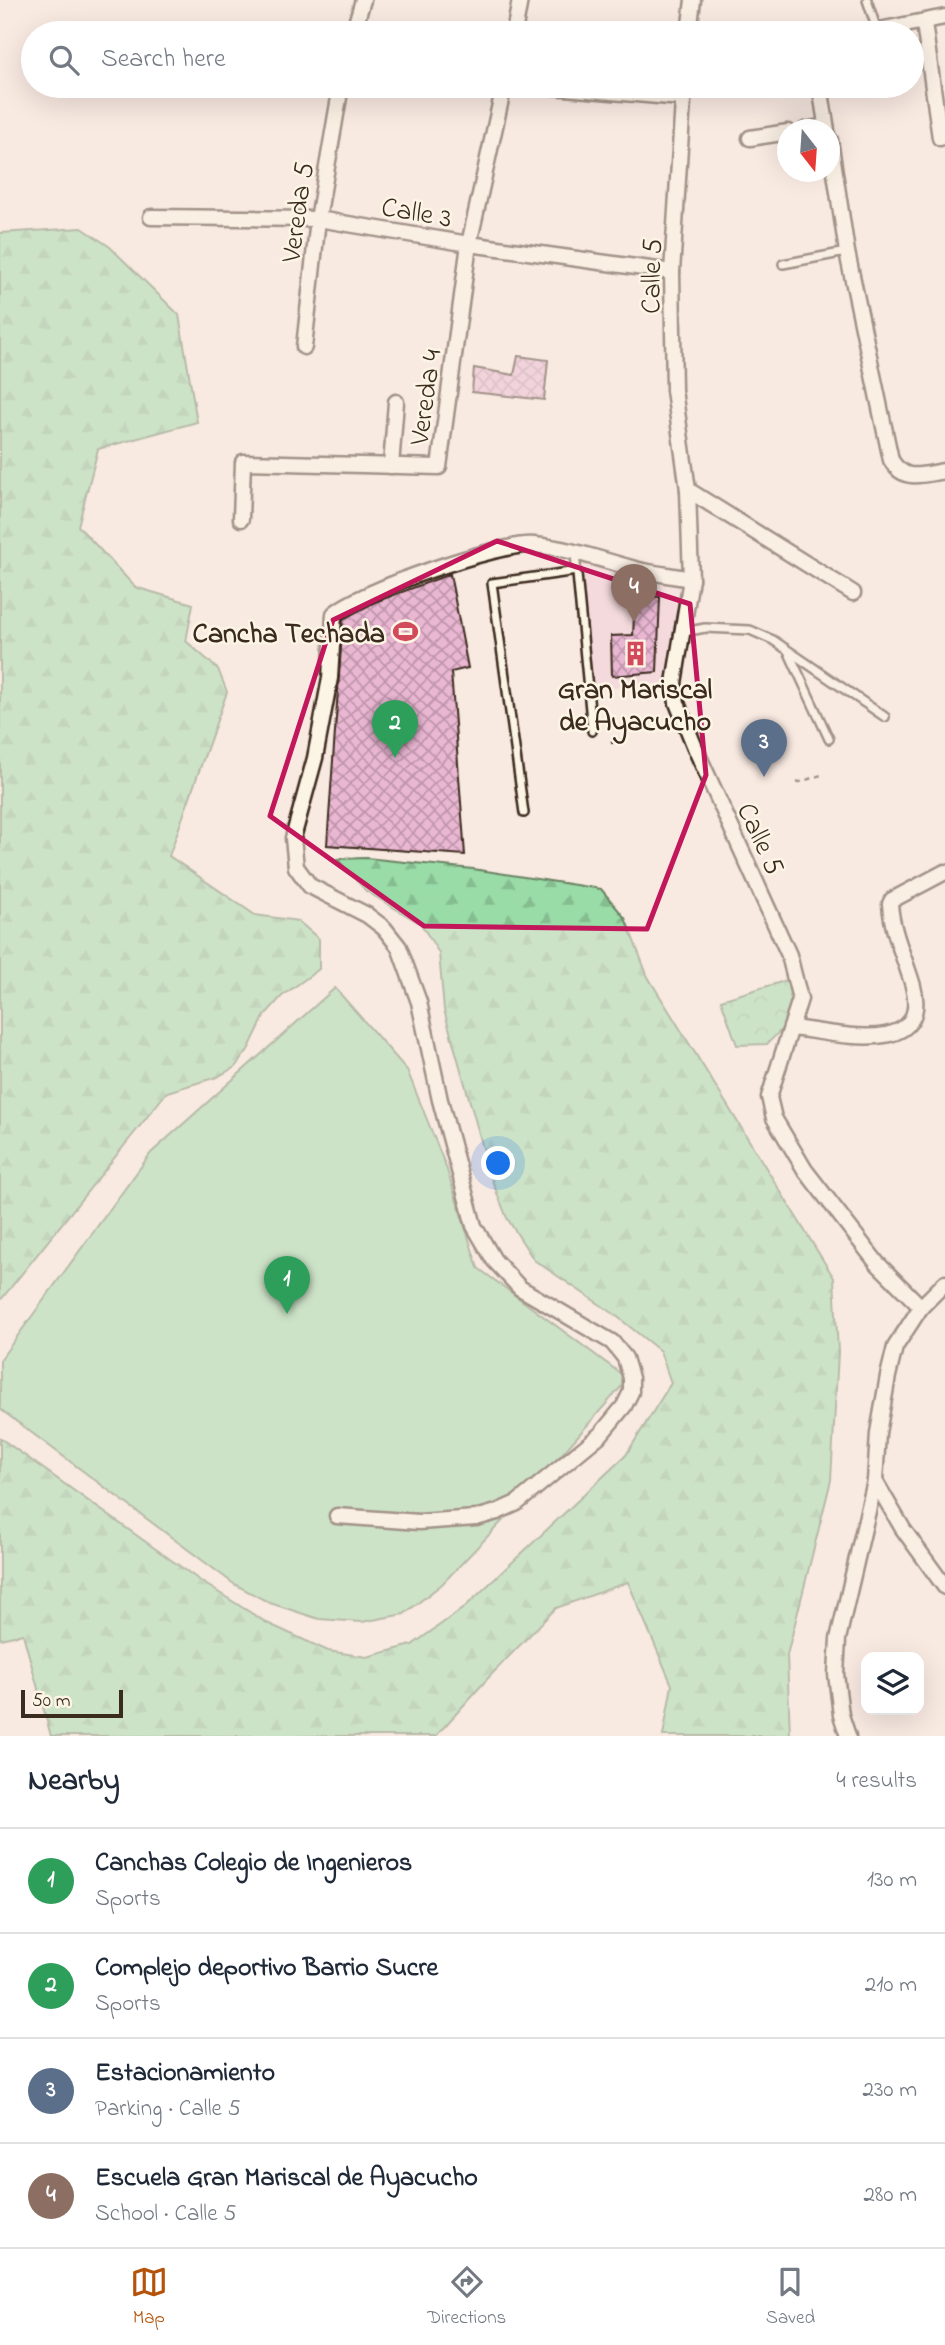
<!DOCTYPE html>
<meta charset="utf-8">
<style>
:root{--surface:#fff;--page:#f2f2f3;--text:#1f2937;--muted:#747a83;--line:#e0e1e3;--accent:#b45309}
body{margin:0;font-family:"Indie Flower",sans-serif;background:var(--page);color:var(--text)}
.controls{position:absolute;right:21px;bottom:21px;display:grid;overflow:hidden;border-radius:14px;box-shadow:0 7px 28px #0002}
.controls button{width:63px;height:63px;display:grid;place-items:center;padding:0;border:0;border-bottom:2px solid var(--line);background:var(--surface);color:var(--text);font:35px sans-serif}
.compass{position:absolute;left:777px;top:119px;width:63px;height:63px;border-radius:50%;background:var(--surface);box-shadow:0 7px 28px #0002;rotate:163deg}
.scale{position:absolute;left:21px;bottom:18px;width:102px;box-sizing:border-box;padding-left:7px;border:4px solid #3b2a1e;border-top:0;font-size:19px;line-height:24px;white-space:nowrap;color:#3b2a1e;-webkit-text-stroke:5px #fcf5e5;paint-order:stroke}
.you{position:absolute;left:499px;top:1164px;width:24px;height:24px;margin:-18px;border:5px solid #fff;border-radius:50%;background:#1a73e8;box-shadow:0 0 0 10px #1a73e833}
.badge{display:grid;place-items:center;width:46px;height:46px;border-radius:50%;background:var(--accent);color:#fff;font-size:23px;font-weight:700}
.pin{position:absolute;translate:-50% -58px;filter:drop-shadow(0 2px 4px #0008)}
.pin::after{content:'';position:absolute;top:37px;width:24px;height:21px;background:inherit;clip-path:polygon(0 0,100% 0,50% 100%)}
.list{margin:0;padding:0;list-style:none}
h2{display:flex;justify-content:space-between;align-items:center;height:91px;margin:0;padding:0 28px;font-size:30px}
h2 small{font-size:23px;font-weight:400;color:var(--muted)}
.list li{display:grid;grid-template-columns:46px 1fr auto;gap:21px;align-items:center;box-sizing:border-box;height:105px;padding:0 28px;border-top:2px solid var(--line)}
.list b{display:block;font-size:26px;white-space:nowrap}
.list p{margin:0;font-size:23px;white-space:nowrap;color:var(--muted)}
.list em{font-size:23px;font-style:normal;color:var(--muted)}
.icon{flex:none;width:38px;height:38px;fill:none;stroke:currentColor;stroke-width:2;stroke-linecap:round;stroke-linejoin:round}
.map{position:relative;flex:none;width:945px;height:1736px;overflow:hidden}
.search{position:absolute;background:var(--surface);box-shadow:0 7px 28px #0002;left:21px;right:21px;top:21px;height:77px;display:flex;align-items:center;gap:18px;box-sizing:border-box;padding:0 24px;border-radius:38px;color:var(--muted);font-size:26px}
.sheet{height:511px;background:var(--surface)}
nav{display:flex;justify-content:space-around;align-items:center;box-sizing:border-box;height:98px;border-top:2px solid var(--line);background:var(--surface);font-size:19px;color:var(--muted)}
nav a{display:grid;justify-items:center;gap:4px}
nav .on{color:var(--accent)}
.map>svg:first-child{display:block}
.built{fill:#f4dadd}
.forest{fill:url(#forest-firs);stroke:#6a8363;stroke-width:2}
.park{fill:url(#park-crowns);stroke:#6a8363;stroke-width:2}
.pitch{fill:#99dca8;stroke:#6a8363;stroke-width:2}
.building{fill:url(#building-cross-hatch);stroke:#3b2a1e;stroke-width:2}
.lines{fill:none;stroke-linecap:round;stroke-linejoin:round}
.service-casing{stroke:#3b2a1e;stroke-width:12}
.minor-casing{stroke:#3b2a1e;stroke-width:19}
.path{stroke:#3b2a1e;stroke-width:2.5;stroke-dasharray:5 5;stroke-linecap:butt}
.service{stroke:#fcf5e5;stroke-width:7}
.minor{stroke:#fcf5e5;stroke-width:14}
.marked{fill:none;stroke:#c2185b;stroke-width:5;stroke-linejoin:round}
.labels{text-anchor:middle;stroke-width:5;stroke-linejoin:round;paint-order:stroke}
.street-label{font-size:28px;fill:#3b2a1e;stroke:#fcf5e5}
.poi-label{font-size:28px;font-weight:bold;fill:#3b2a1e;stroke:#fcf5e5;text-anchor:end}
</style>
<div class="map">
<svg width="945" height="1736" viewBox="0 0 945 1736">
<defs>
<pattern id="forest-firs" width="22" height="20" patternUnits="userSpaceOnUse" patternTransform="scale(1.75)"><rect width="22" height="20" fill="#99dca8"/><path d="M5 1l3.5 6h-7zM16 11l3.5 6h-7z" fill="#85bd90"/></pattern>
<pattern id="park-crowns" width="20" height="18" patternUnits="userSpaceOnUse" patternTransform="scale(1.75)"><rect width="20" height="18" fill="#99dca8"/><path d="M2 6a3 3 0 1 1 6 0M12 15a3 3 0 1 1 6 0" fill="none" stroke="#85bd90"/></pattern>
<pattern id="building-cross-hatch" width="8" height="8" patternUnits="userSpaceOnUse" patternTransform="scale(1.75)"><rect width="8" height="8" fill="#eab7d3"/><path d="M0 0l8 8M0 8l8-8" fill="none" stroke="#bf95ab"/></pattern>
</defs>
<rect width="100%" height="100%" fill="#f8e9e1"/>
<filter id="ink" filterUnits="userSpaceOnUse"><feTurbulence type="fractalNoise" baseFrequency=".0143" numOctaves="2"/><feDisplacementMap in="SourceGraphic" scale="14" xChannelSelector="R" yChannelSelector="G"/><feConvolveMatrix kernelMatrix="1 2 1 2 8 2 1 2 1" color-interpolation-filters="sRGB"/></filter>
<g filter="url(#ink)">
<polygon class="built" points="582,554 691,579 674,683 588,690"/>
<g class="forest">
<polygon points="82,228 110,247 179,315 197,422 98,449 78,526 135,587 193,604 186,641 218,669 227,692 169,856 255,915 298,921 319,939 319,969 282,996 265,1015 248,1050 235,1067 217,1077 167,1092 0,1301 0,233"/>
<polygon points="366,858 473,869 601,889 625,918 648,977 834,1278 838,1352 831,1480 787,1655 790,1736 663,1736 672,1685 628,1582 556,1608 489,1677 436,1736 51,1736 23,1634 0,1639 0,1438 202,1582 267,1623 328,1651 367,1657 412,1645 465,1607 626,1455 671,1383 660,1351 614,1314 534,1260 507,1218 493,1183 444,1010 439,953 421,924 366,891 337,859"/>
</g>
<path class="park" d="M788 980C801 1015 790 1021 767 1044L737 1045 721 1000Z"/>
<polygon class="pitch" points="335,988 407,1070 446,1167 478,1268 628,1379 510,1513 442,1584 404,1614 362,1622 319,1619 270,1603 234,1584 0,1409 0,1360 151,1153"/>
<g class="building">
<polygon points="518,356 548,360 544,400 472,392 474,368 514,375"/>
<polygon points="450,574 468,668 451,672 465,855 327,845 343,619 375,602"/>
<polygon points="630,582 651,584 650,596 660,597 657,672 612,676 611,636 633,635 635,598 628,597"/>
</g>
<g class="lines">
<defs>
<g id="service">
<polyline points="867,0 877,30"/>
<polyline points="783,264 846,252"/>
<polyline points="575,553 592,731"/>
<polyline points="684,632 705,628 750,630 773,640 885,717"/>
<polyline points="789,653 829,739"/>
<polyline points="524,813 492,583 577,571"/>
</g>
<g id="minor">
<polyline points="924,23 940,138"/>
<polyline points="353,33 363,0"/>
<polyline points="514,33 520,0"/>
<polyline points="689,33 693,0"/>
<polyline points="864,33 945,17"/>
<polyline points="541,86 682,98"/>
<polyline points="684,86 672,272 674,390 688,490 691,579 674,683 677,703 696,750 789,955 800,999 769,1097 774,1118 805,1170 877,1263 921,1307"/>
<polyline points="820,86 827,130"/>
<polyline points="805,130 826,126"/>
<polyline points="750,138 788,132"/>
<path d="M830 140 847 252 891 460C904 483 922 474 945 471"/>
<polyline points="151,217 318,219 469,244 672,272"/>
<polyline points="304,347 318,219 341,86"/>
<polyline points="391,466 396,402"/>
<polyline points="688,490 853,593"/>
<polyline points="241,519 243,462 439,467 469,244 504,86"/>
<path d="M792 1028C832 1032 932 1060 913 986 905 958 892 933 890 904L892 900 945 872"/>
<polyline points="875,1481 903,1529 945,1587"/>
<path d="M337 1516 419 1522 476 1518 497 1512 517 1503 601 1434 624 1406 631 1392V1378L625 1358 612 1342 520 1288 494 1260 474 1226 440 1100 419 1002 399 947 384 928 367 915 310 886 296 867 293 838 315 758 330 678 334 614C359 591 501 542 534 545 571 548 607 562 643 571 659 574 675 576 691 579"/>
<polyline points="848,1736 841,1715 836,1674 838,1639 875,1481 878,1433 888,1376 895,1347 921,1307 945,1283"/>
</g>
</defs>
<use href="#service" class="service-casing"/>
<use href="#minor" class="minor-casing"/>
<g class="path">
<polyline points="611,743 625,739"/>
<polyline points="797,783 824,774"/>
</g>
<use href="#service" class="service"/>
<use href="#minor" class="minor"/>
</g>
</g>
<path d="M0 0H945V1736H0ZM497 541 690 604 706 775 647 929 424 926 270 816 333 620Z" fill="#f8e9e1" fill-opacity=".55" fill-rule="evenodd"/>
<path class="marked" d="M497 541 690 604 706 775 647 929 424 926 270 816 333 620Z"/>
<defs>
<symbol id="stadium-bare" viewBox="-9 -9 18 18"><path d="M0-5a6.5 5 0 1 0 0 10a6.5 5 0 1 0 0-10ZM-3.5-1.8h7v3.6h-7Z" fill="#d1495b" stroke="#fcf5e5" stroke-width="2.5" paint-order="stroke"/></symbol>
<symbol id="building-bare" viewBox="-9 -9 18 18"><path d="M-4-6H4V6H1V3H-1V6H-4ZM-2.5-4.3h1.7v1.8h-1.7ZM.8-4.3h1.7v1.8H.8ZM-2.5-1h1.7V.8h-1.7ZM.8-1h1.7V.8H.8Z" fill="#d1495b" stroke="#fcf5e5" stroke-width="2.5" paint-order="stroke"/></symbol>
</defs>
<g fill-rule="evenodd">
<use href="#stadium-bare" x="388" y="614" width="35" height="35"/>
<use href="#building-bare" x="618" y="636" width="35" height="35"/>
</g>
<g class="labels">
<g class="street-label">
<text transform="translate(417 211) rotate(10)" y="10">Calle 3</text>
<text transform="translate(296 212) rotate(-82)" y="10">Vereda 5</text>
<text transform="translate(650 276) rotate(-89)" y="10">Calle 5</text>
<text transform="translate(424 397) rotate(-82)" y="10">Vereda 4</text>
<text transform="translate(762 838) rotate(65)" y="10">Calle 5</text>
</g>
<g class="poi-label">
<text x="385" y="642">Cancha Techada</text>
<text x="635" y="698" text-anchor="middle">Gran Mariscal<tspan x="635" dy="32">de Ayacucho</tspan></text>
</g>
</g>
</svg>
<div class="controls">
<button><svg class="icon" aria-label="layers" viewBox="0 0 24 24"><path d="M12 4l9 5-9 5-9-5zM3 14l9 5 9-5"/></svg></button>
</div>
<svg class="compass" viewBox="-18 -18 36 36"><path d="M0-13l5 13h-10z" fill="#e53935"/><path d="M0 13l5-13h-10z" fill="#747a83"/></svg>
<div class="scale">50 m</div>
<div class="you"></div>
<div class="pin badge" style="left:287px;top:1314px;background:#2e9e5b">1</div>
<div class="pin badge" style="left:395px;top:758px;background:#2e9e5b">2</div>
<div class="pin badge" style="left:764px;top:777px;background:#5c6f8a">3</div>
<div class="pin badge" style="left:634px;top:622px;background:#8d6e63">4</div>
<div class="search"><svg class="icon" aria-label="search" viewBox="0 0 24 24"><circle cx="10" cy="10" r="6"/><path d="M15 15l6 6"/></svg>Search here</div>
</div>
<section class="sheet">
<h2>Nearby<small>4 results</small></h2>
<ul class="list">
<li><span class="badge" style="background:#2e9e5b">1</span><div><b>Canchas Colegio de Ingenieros</b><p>Sports</p></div><em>130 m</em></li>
<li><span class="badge" style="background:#2e9e5b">2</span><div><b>Complejo deportivo Barrio Sucre</b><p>Sports</p></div><em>210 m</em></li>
<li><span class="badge" style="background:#5c6f8a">3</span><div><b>Estacionamiento</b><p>Parking · Calle 5</p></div><em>230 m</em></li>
<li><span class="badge" style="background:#8d6e63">4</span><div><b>Escuela Gran Mariscal de Ayacucho</b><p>School · Calle 5</p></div><em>280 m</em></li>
</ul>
</section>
<nav>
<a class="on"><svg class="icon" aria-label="map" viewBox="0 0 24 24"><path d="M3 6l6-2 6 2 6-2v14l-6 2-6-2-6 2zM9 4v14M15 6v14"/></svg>Map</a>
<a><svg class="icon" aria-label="directions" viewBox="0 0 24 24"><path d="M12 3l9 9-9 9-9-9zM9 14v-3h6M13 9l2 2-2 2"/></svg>Directions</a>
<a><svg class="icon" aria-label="saved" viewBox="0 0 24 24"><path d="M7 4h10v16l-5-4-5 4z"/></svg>Saved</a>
</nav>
